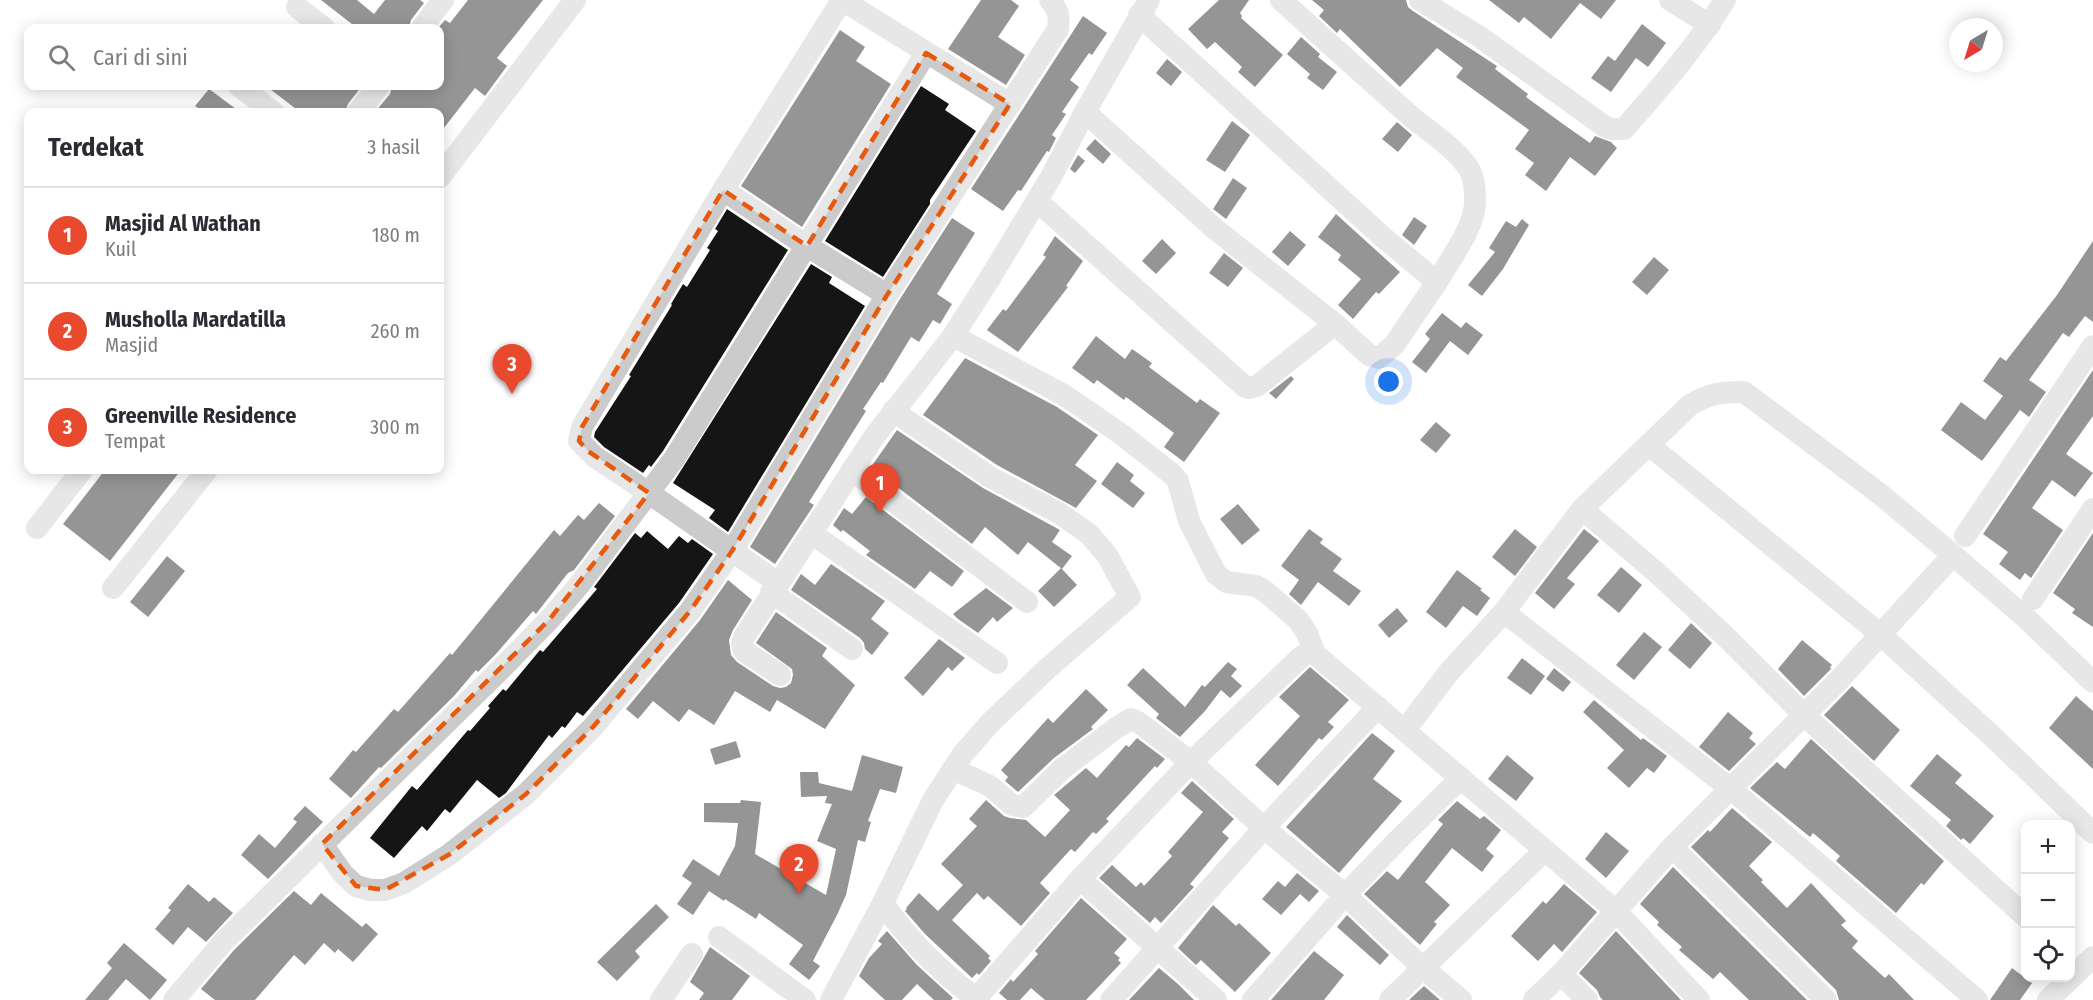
<!DOCTYPE html>
<html lang="id">
<meta charset="utf-8">
<style>
:root{--surface:#fff;--page:#f7f7f7;--text:#2b2b33;--muted:#7c7c81;--line:#e1e1e2;--accent:#e9492c}
body{margin:0;font-family:"Fira Sans Condensed",sans-serif;background:var(--page);color:var(--text)}
.controls{position:absolute;right:18px;bottom:18px;display:grid;overflow:hidden;border-radius:12px;box-shadow:0 3px 15px #0003}
.controls button{width:54px;height:54px;display:grid;place-items:center;padding:0;border:0;border-bottom:2px solid var(--line);background:var(--surface);color:var(--text);font:30px sans-serif}
.compass{position:absolute;left:1949px;top:18px;width:54px;height:54px;border-radius:50%;background:var(--surface);box-shadow:0 3px 15px #0003;rotate:218deg}
.you{position:absolute;left:1389px;top:382px;width:21px;height:21px;margin:-15px;border:4px solid #fff;border-radius:50%;background:#1a73e8;box-shadow:0 0 0 9px #1a73e833}
.badge{display:grid;place-items:center;width:39px;height:39px;border-radius:50%;background:var(--accent);color:#fff;font-size:20px;font-weight:700}
.pin{position:absolute;translate:-50% -50px;filter:drop-shadow(0 2px 3px #0008)}
.pin::after{content:'';position:absolute;top:32px;width:21px;height:18px;background:inherit;clip-path:polygon(0 0,100% 0,50% 100%)}
.list{margin:0;padding:0;list-style:none}
h2{display:flex;justify-content:space-between;align-items:center;height:78px;margin:0;padding:0 24px;font-size:26px}
h2 small{font-size:20px;font-weight:400;color:var(--muted)}
.list li{display:grid;grid-template-columns:39px 1fr auto;gap:18px;align-items:center;box-sizing:border-box;height:96px;padding:0 24px;border-top:2px solid var(--line)}
.list b{display:block;font-size:22px;white-space:nowrap}
.list p{margin:0;font-size:20px;white-space:nowrap;color:var(--muted)}
.list em{font-size:20px;font-style:normal;color:var(--muted)}
.icon{flex:none;width:33px;height:33px;fill:none;stroke:currentColor;stroke-width:2;stroke-linecap:round;stroke-linejoin:round}
.map{position:relative;flex:none;width:2093px;height:1000px;overflow:hidden}
.search{position:absolute;background:var(--surface);box-shadow:0 3px 15px #0003;left:24px;top:24px;width:420px;height:66px;display:flex;align-items:center;gap:15px;box-sizing:border-box;padding:0 21px;border-radius:12px;color:var(--muted);font-size:22px}
.panel{position:absolute;background:var(--surface);box-shadow:0 3px 15px #0003;left:24px;top:108px;width:420px;height:366px;border-radius:12px}
.map>svg:first-child{display:block}
.building{fill:#151515}
.lines{fill:none;stroke-linecap:round;stroke-linejoin:round}
.minor{stroke:#cbcbcb;stroke-width:22}
.marked{fill:none;stroke:#e8590c;stroke-width:4.5;stroke-dasharray:12 8;stroke-linejoin:round}
</style>
<div class="map">
<svg width="2093" height="1000" viewBox="0 0 2093 1000">
<rect width="100%" height="100%" fill="#fff"/>
<g class="building">
<polygon points="321,0 357,0 374,14 385,0 420,0 424,3 411,20 409,28 357,28"/>
<polygon points="468,0 543,0 497,58 507,66 485,96 475,88 440,133 440,112 375,112 390,94 392,86 440,86 438,28 445,20 450,23"/>
<polygon points="981,0 1011,0 1019,6 998,37 1025,55 1006,85 948,49"/>
<polygon points="1219,0 1249,0 1240,13 1242,16 1241,18 1283,55 1255,87 1238,72 1242,67 1215,42 1207,49 1188,29"/>
<polygon points="1312,0 1406,0 1408,7 1413,11 1497,66 1495,69 1528,94 1526,97 1563,124 1590,143 1595,136 1611,142 1617,148 1595,176 1570,157 1546,191 1525,175 1534,163 1515,149 1529,130 1456,77 1463,68 1437,48 1400,87 1340,29 1337,33 1319,16 1324,10"/>
<polygon points="1489,0 1616,0 1601,19 1580,3 1551,39 1524,17 1519,23"/>
<polygon points="1083,16 1107,33 1092,55 1089,53 1070,80 1079,87 1062,112 1066,114 1052,135 1056,138 1049,152 1047,151 1021,191 1018,190 1003,211 971,189"/>
<polygon points="1642,24 1666,43 1648,67 1636,58 1611,92 1591,78 1608,56 1615,61"/>
<polygon points="840,30 865,47 856,61 891,84 802,227 741,186"/>
<polygon points="1301,37 1320,54 1318,57 1337,72 1323,90 1307,78 1310,74 1287,54"/>
<polygon points="1167,59 1182,72 1171,86 1156,73"/>
<polygon points="266,86 362,86 348,104 345,112 300,112"/>
<polygon points="921,86 949,104 945,110 976,131 930,200 930,204 883,277 825,241"/>
<polygon points="209,89 240,112 204,112 195,106"/>
<polygon points="1232,121 1250,135 1225,172 1206,160"/>
<polygon points="1397,122 1412,135 1398,152 1382,139"/>
<polygon points="1095,139 1111,154 1103,164 1086,149"/>
<polygon points="1078,155 1085,161 1075,173 1070,169"/>
<polygon points="1233,178 1247,188 1226,219 1213,209"/>
<polygon points="727,209 788,250 663,451 651,467 649,465 643,473 604,447 594,437 595,432 631,376 629,375 672,305 671,304 683,284 687,287 710,250 707,248 718,231 715,229"/>
<polygon points="1336,214 1400,272 1379,294 1376,292 1353,319 1338,305 1361,279 1338,260 1341,255 1318,237"/>
<polygon points="1414,217 1427,226 1414,245 1402,235"/>
<polygon points="952,218 975,233 937,294 952,304 940,324 933,320 919,342 911,337 883,383 881,382 863,409 866,411 809,502 814,505 775,564 750,547 898,302"/>
<polygon points="1522,219 1529,225 1503,269 1482,296 1468,285 1495,252 1489,248 1506,221 1516,227"/>
<polygon points="1290,231 1306,245 1288,266 1272,252"/>
<polygon points="1055,236 1083,261 1066,286 1068,287 1018,352 987,330 1003,309 1006,311 1046,257 1043,255"/>
<polygon points="1162,239 1176,253 1156,274 1142,261"/>
<polygon points="2093,241 2093,322 2085,316 2069,337 2063,333 2029,380 2046,392 2029,417 2020,410 1982,461 1941,430 1961,402 1985,420 2003,396 1983,381 2000,357 2006,361 2057,295"/>
<polygon points="1224,253 1243,268 1228,287 1209,273"/>
<polygon points="1654,257 1669,270 1647,295 1632,282"/>
<polygon points="811,264 832,277 829,283 865,306 728,532 709,518 715,510 673,483"/>
<polygon points="1442,313 1461,328 1466,322 1483,335 1468,355 1450,341 1426,373 1412,362 1430,339 1425,334"/>
<polygon points="1096,336 1125,359 1132,349 1152,363 1149,367 1197,403 1200,399 1220,413 1184,462 1164,447 1174,433 1126,397 1124,400 1097,380 1094,384 1072,368"/>
<polygon points="965,358 1057,407 1098,435 1075,465 1097,481 1076,508 997,465 923,415"/>
<polygon points="2093,370 2093,416 2066,454 2093,473 2075,497 2052,480 2032,508 2063,530 2031,578 2025,573 2020,580 1999,564 2008,552 1983,534"/>
<polygon points="1291,376 1294,379 1276,399 1269,393"/>
<polygon points="1436,422 1451,435 1436,453 1420,440"/>
<polygon points="897,430 983,488 1060,530 1052,542 1072,556 1062,569 1028,542 1018,555 985,527 972,544 871,467"/>
<polygon points="1117,462 1134,475 1130,481 1145,493 1133,508 1101,484"/>
<polygon points="105,470 181,470 110,561 63,524"/>
<polygon points="866,497 964,571 952,587 930,571 915,589 866,555 870,551 843,530 841,532 833,525 844,508 852,514"/>
<polygon points="599,503 615,516 574,570 568,573 536,614 533,611 495,655 478,672 476,670 454,696 381,768 379,767 351,798 329,779 353,750 356,752 394,709 398,712 450,653 452,655 554,530 560,536 578,515 584,520"/>
<polygon points="1238,504 1260,530 1242,545 1220,519"/>
<polygon points="1309,529 1323,539 1320,543 1342,559 1333,571 1361,591 1349,606 1318,582 1301,605 1289,594 1299,580 1281,566"/>
<polygon points="1515,529 1537,547 1515,576 1492,557"/>
<polygon points="1584,529 1599,541 1567,578 1575,584 1554,609 1535,593"/>
<polygon points="647,531 668,549 679,536 688,543 692,539 713,554 679,603 604,692 583,716 577,712 565,728 562,726 552,738 549,735 506,793 499,798 477,780 450,813 445,809 427,831 422,826 394,858 370,838 412,786 417,790 468,730 470,731 490,708 488,706 503,689 506,691 540,650 543,652 597,589 594,587 635,533 641,538"/>
<polygon points="2093,533 2093,627 2072,613 2075,609 2053,593"/>
<polygon points="167,556 185,571 148,617 130,602"/>
<polygon points="831,564 885,601 871,619 889,633 872,655 865,649 864,643 860,638 791,590 801,574 815,585"/>
<polygon points="1621,567 1642,585 1619,613 1597,595"/>
<polygon points="1061,568 1077,585 1054,607 1038,591"/>
<polygon points="1457,570 1482,589 1480,590 1490,598 1477,616 1463,606 1446,628 1426,612"/>
<polygon points="728,580 752,600 733,630 729,640 731,655 737,662 773,686 780,688 786,687 791,683 793,675 792,669 756,643 776,612 827,648 822,656 855,685 825,729 777,700 770,712 735,691 714,725 689,709 679,722 653,701 638,719 626,709 700,620"/>
<polygon points="986,588 1013,608 997,622 993,617 978,633 958,619 953,614"/>
<polygon points="1397,608 1408,621 1389,638 1378,625"/>
<polygon points="1691,623 1712,643 1690,669 1668,650"/>
<polygon points="1644,632 1662,647 1634,680 1616,665"/>
<polygon points="939,639 965,658 952,671 948,667 923,696 904,678"/>
<polygon points="1802,640 1832,665 1830,667 1831,669 1804,696 1778,669"/>
<polygon points="1522,658 1545,676 1531,695 1507,678"/>
<polygon points="1228,662 1237,669 1231,676 1242,686 1230,698 1221,690 1205,711 1180,737 1156,718 1159,714 1127,685 1143,668 1185,707 1202,685 1205,687"/>
<polygon points="1310,667 1349,700 1328,722 1334,727 1322,740 1319,738 1278,786 1255,765 1300,716 1279,697"/>
<polygon points="1554,668 1571,682 1563,692 1546,679"/>
<polygon points="1852,686 1900,730 1874,761 1824,715"/>
<polygon points="1086,689 1108,710 1091,727 1093,729 1054,758 1018,792 1005,781 1008,777 1001,770 1048,718 1053,723"/>
<polygon points="2076,696 2093,711 2093,769 2049,728"/>
<polygon points="1594,700 1641,740 1643,738 1667,756 1654,773 1647,768 1629,788 1607,768 1624,750 1583,712"/>
<polygon points="1728,712 1753,733 1749,738 1756,744 1729,771 1699,747"/>
<polygon points="1372,733 1395,751 1373,779 1402,801 1339,873 1286,827"/>
<polygon points="1137,738 1165,759 1157,768 1155,766 1106,819 1109,821 1096,834 1093,832 1075,852 1071,849 1040,883 1050,893 1021,926 988,896 984,900 977,893 952,920 990,956 988,958 991,961 979,975 977,973 972,978 925,934 905,911 907,909 906,908 919,893 938,911 963,885 941,864 977,826 969,819 986,800 1004,816 1010,818 1026,820 1045,837 1070,810 1054,795 1086,768 1097,778 1126,745 1129,747"/>
<polygon points="1811,739 1944,861 1924,885 1921,883 1896,913 1836,861 1840,856 1813,833 1810,837 1750,788 1777,762 1785,769"/>
<polygon points="736,741 741,757 715,765 710,749"/>
<polygon points="1937,754 1962,775 1955,783 1994,816 1970,844 1963,838 1961,840 1946,826 1951,820 1910,786"/>
<polygon points="862,755 903,767 896,793 880,789 868,821 871,822 865,842 858,840 846,895 837,915 813,961 820,966 809,980 789,964 803,945 759,913 756,919 725,899 724,901 709,891 693,915 677,904 692,883 682,876 693,859 719,876 735,846 738,823 704,822 704,803 740,803 741,800 761,802 755,854 826,895 836,849 817,841 832,804 825,803 827,796 801,797 800,772 818,772 819,783 852,791"/>
<polygon points="1507,755 1534,778 1516,801 1488,779"/>
<polygon points="1192,781 1234,819 1222,832 1229,838 1190,884 1194,887 1161,923 1155,917 1150,923 1099,878 1112,865 1136,887 1141,882 1144,886 1172,856 1168,852 1203,812 1181,793"/>
<polygon points="1457,801 1480,819 1484,816 1501,830 1486,849 1494,856 1482,872 1452,848 1425,882 1450,905 1434,922 1437,924 1420,945 1364,894 1387,871 1398,880 1443,824 1438,820"/>
<polygon points="305,806 323,822 268,879 241,855 259,834 275,848 297,822 293,819"/>
<polygon points="1732,808 1772,842 1749,866 1763,880 1761,882 1787,908 1811,883 1846,921 1841,925 1858,941 1852,948 1885,978 1889,974 1914,1000 1839,1000 1836,990 1691,847 1708,830 1710,832"/>
<polygon points="1606,832 1629,851 1606,878 1585,859"/>
<polygon points="1673,867 1807,1000 1749,1000 1720,972 1713,979 1679,950 1682,947 1657,925 1659,922 1640,904"/>
<polygon points="1297,873 1319,891 1309,902 1300,894 1281,915 1262,899 1278,881 1285,887"/>
<polygon points="188,884 209,902 214,897 233,913 206,942 188,927 173,945 155,929 171,910 168,908"/>
<polygon points="1564,884 1597,912 1562,952 1554,944 1538,961 1511,936 1543,901 1546,904"/>
<polygon points="294,891 311,905 321,893 362,927 366,923 378,934 353,962 338,949 335,953 324,943 305,965 294,955 255,1000 215,1000 201,989 234,950"/>
<polygon points="1081,898 1127,939 1114,953 1120,958 1118,960 1121,963 1086,1000 1045,1000 1031,988 1020,1000 1007,1000 999,993 1011,979 1013,982 1038,954 1035,951"/>
<polygon points="656,904 669,917 635,951 640,957 617,981 597,962"/>
<polygon points="1213,905 1236,926 1239,923 1271,953 1235,992 1201,960 1196,965 1178,948"/>
<polygon points="1347,915 1389,955 1380,965 1337,927"/>
<polygon points="887,931 917,965 953,998 951,1000 934,1000 917,984 902,1000 885,1000 859,976 869,958 882,944 878,941"/>
<polygon points="1616,931 1681,1000 1603,1000 1600,997 1597,990 1579,973"/>
<polygon points="124,943 167,980 150,1000 126,979 108,1000 85,1000 112,968 107,963"/>
<polygon points="710,947 750,976 732,1000 699,1000 704,993 690,982"/>
<polygon points="1314,951 1344,975 1324,1000 1271,1000"/>
<polygon points="1159,968 1178,984 1194,1000 1129,1000"/>
<polygon points="2012,968 2032,983 2020,1000 1990,1000"/>
<polygon points="1424,986 1440,1000 1409,1000"/>
</g>
<g class="lines">
<g class="minor">
<polyline points="842,0 1010,104"/>
<path d="M1281 0C1323 38 1365 76 1407 113 1426 130 1455 147 1469 169 1474 177 1475 190 1475 200 1476 226 1450 259 1437 282"/>
<path d="M1420 0 1480 37 1604 126 1611 129H1624C1660 88 1696 47 1725 0"/>
<polyline points="1670,0 1710,25"/>
<polyline points="297,7 324,28"/>
<polyline points="422,28 443,0"/>
<polyline points="239,86 273,112"/>
<polyline points="358,112 379,86"/>
<polyline points="1085,112 1215,229 1335,324 1369,355 1379,358 1394,345 1437,282 1385,239 1139,15"/>
<polyline points="440,177 575,0"/>
<polyline points="723,190 807,246 887,295"/>
<polyline points="1037,201 1244,386 1249,388 1257,386 1335,324"/>
<polyline points="953,336 1064,395 1121,434 1172,474 1178,481 1189,521 1216,574 1226,582 1256,586 1266,592 1298,620 1307,633 1315,654 1615,910 1699,1000"/>
<polyline points="1649,445 1880,634 1992,736 2093,833"/>
<polyline points="852,470 1027,602"/>
<polyline points="1582,509 1657,573 1725,636 1805,716 2026,917"/>
<polyline points="37,528 82,470"/>
<polyline points="811,533 997,663"/>
<polyline points="1965,536 2093,346"/>
<polyline points="778,583 649,493 595,457 579,441 582,427 723,190 842,0"/>
<polyline points="113,588 207,470"/>
<polyline points="771,592 852,649"/>
<polyline points="2033,599 2093,509"/>
<polyline points="1504,612 1731,789 1977,1000"/>
<polyline points="780,675 744,651 742,644 744,637 874,437 953,336 990,278 1051,177 1085,112 1149,0"/>
<path d="M1405 730 1449 672 1504 612 1582 509 1690 405C1710 393 1722 392 1744 392L1880 494 1953 555 2027 619 2093 682"/>
<polyline points="953,769 990,786 1012,805 1023,807 1062,769 1116,728 1131,719 1138,722 1191,762 1264,828 1345,895 1422,967 1461,1000"/>
<path d="M322 844 343 874 356 886 371 890H385L404 883 450 854 526 794 593 727 690 611 732 551 887 295 1058 29C1060 16 1058 10 1050 0"/>
<polyline points="1672,847 1826,1000"/>
<polyline points="1080,879 1216,1000"/>
<path d="M883 903C908 940 942 973 978 1000"/>
<polyline points="719,937 805,1000"/>
<polyline points="1561,974 1587,1000"/>
<polyline points="174,1000 224,941 494,676 549,620 580,584 674,459 926,53"/>
<polyline points="661,1000 692,954"/>
<polyline points="831,1000 883,903 933,800 963,754 991,722 1048,668 1130,597 1107,555 1089,534 1059,513 990,477 893,411"/>
<polyline points="975,1000 1080,879 1191,762 1302,656 1309,653 1315,654"/>
<polyline points="1111,1000 1264,828 1378,707"/>
<polyline points="1253,1000 1345,895 1397,841 1461,778"/>
<polyline points="1390,1000 1545,850"/>
<polyline points="1534,1000 1561,974 1672,847 1839,680 1953,555"/>
<polyline points="2048,1000 2093,957"/>
</g>
</g>
<path d="M0 0H2093V1000H0ZM926 53 1010 104 887 295 732 551 690 611 593 727 526 794 450 854 385 890 356 886 322 844 549 620 649 493 588 451 579 441 582 427 723 190 807 246Z" fill="#fff" fill-opacity=".55" fill-rule="evenodd"/>
<path class="marked" d="M926 53 1010 104 887 295 732 551 690 611 593 727 526 794 450 854 385 890 356 886 322 844 549 620 649 493 588 451 579 441 582 427 723 190 807 246Z"/>
</svg>
<div class="controls">
<button>+</button>
<button>−</button>
<button><svg class="icon" aria-label="locate" viewBox="0 0 24 24"><circle cx="12" cy="12" r="6"/><path d="M12 2v4M12 18v4M2 12h4M18 12h4"/></svg></button>
</div>
<svg class="compass" viewBox="-18 -18 36 36"><path d="M0-13l5 13h-10z" fill="#e53935"/><path d="M0 13l5-13h-10z" fill="#7c7c81"/></svg>
<div class="you"></div>
<div class="pin badge" style="left:880px;top:513px">1</div>
<div class="pin badge" style="left:799px;top:894px">2</div>
<div class="pin badge" style="left:512px;top:394px">3</div>
<div class="search"><svg class="icon" aria-label="search" viewBox="0 0 24 24"><circle cx="10" cy="10" r="6"/><path d="M15 15l6 6"/></svg>Cari di sini</div>
<section class="panel">
<h2>Terdekat<small>3 hasil</small></h2>
<ul class="list">
<li><span class="badge">1</span><div><b>Masjid Al Wathan</b><p>Kuil</p></div><em>180 m</em></li>
<li><span class="badge">2</span><div><b>Musholla Mardatilla</b><p>Masjid</p></div><em>260 m</em></li>
<li><span class="badge">3</span><div><b>Greenville Residence</b><p>Tempat</p></div><em>300 m</em></li>
</ul>
</section>
</div>
